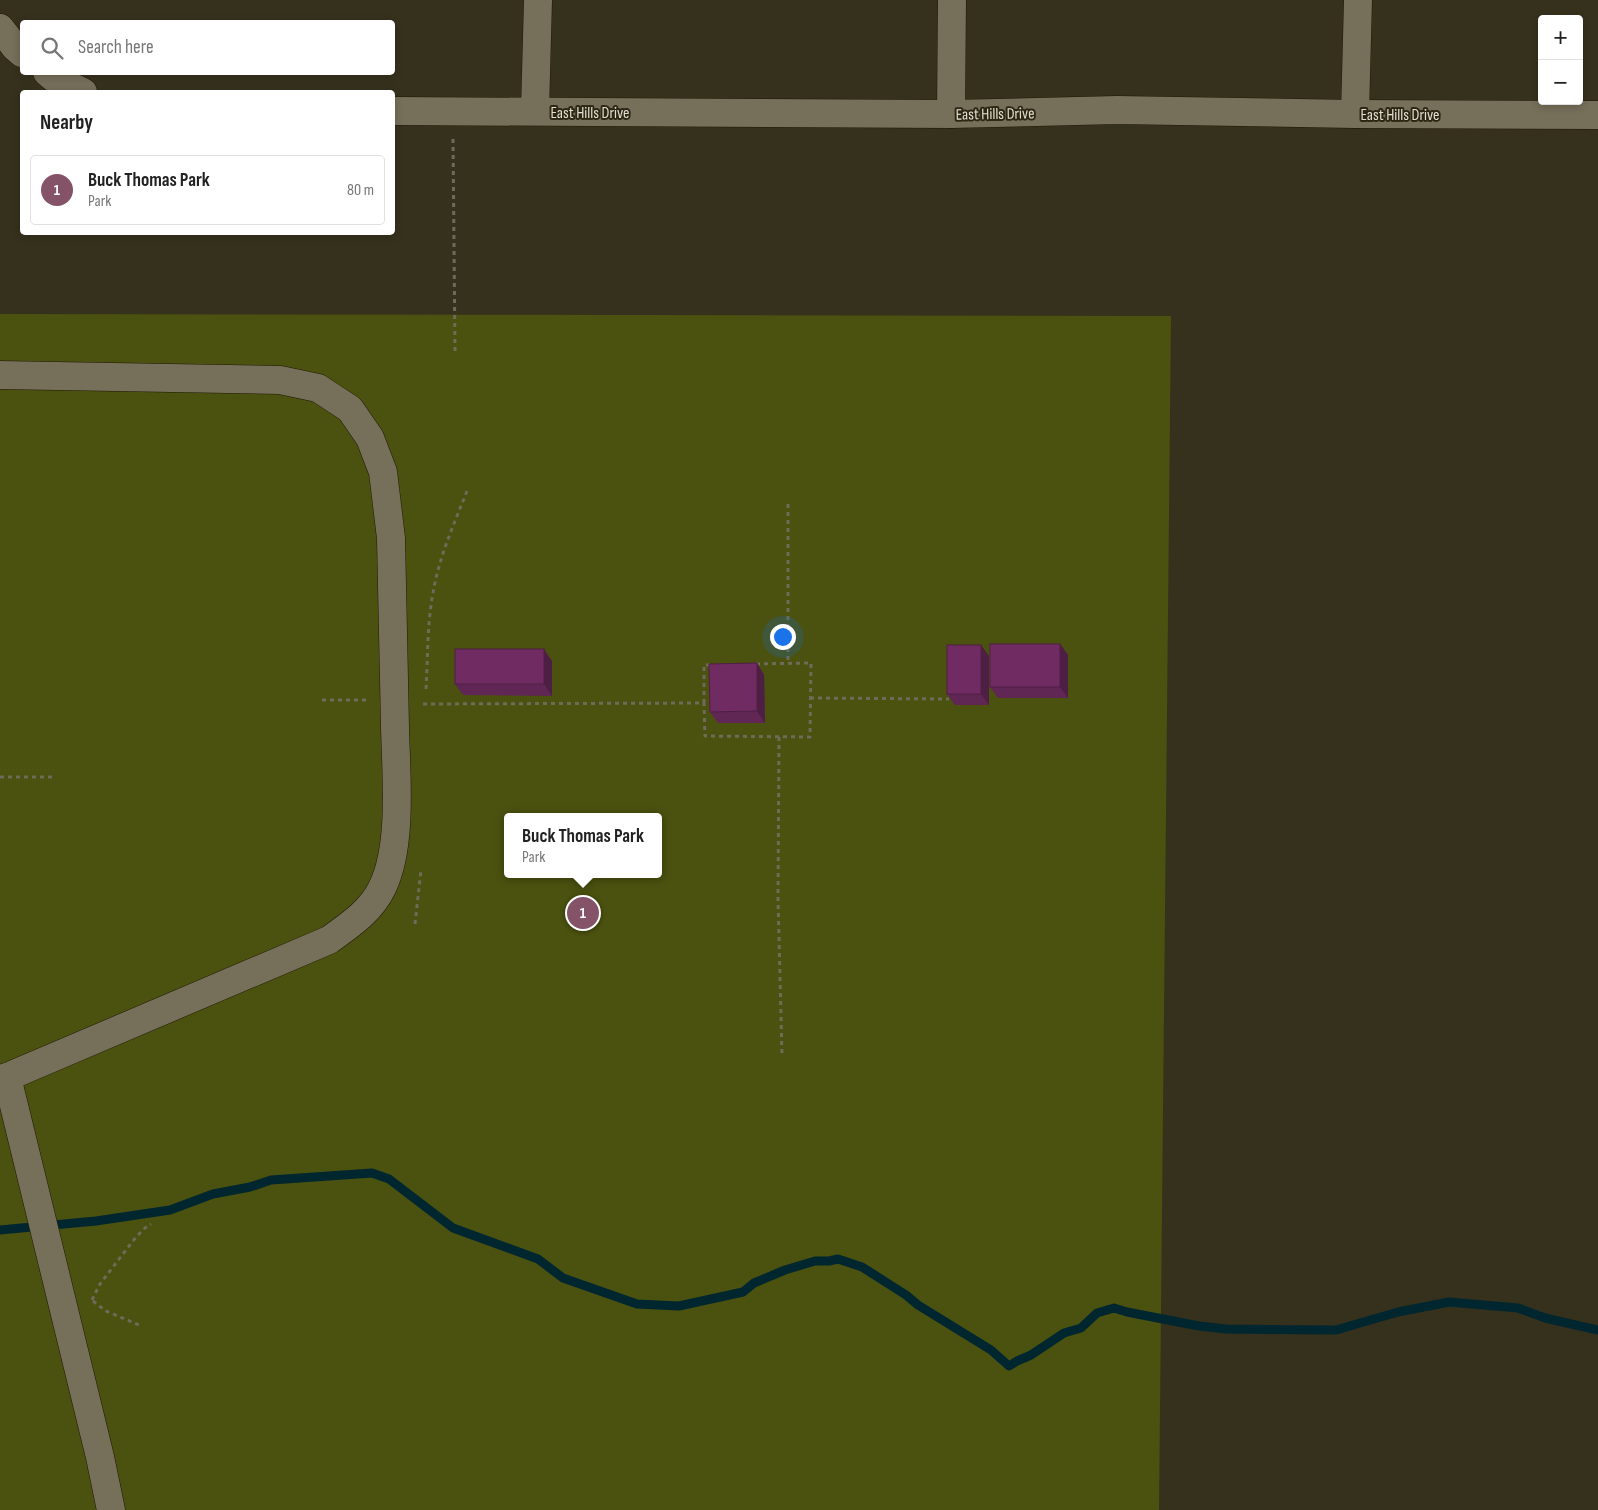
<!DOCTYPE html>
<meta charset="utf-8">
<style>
:root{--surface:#fff;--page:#f6f6f6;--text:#222;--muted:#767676;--line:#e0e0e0;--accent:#855368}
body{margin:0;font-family:"Sofia Sans Condensed",sans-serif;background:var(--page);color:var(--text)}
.controls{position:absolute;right:15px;top:15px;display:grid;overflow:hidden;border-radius:5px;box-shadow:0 2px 8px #0003}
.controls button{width:45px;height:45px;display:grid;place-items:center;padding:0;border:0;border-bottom:1px solid var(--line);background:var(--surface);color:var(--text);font:25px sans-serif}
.you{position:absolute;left:782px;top:636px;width:18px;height:18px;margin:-12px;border:4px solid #fff;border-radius:50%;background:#1a73e8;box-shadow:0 0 0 8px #1a73e833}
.badge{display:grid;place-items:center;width:32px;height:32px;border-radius:50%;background:var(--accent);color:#fff;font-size:16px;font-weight:700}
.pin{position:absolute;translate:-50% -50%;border:2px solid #fff;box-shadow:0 1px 5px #0006}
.popup{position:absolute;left:504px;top:813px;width:158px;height:65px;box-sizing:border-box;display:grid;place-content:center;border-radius:5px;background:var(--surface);filter:drop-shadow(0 1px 4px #0005);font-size:16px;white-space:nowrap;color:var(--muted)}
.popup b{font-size:19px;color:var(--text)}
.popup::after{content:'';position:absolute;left:50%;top:100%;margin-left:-10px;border:10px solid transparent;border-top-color:var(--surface)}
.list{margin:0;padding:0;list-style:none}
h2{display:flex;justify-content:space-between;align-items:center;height:65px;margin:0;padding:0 20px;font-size:21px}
h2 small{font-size:16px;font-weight:400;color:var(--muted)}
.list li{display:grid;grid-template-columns:32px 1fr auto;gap:15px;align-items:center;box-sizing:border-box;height:70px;margin:0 10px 10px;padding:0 10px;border:1px solid var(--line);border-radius:5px}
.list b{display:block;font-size:19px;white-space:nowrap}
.list p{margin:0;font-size:16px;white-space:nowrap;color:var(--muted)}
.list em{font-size:16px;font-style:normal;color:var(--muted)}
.icon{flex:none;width:28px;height:28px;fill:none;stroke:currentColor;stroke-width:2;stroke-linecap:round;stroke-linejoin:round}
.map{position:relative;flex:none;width:1598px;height:1510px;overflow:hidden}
.search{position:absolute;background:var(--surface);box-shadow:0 2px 8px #0003;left:20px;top:20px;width:375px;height:55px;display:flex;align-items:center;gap:12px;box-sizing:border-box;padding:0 18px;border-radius:5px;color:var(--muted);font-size:19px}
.panel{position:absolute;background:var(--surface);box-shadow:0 2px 8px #0003;left:20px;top:90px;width:375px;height:145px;border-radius:5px}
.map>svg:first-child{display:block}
.green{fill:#4b510f;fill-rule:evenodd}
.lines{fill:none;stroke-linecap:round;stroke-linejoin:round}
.stream{stroke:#002730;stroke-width:9}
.minor-casing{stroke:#1e1806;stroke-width:29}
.path{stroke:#6f6a59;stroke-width:3;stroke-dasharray:4 4;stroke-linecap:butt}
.minor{stroke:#766f5a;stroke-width:28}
.wall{fill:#602654}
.shaded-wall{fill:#4e1f45}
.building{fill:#702c62;stroke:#4e1f45}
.labels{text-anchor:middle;stroke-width:4;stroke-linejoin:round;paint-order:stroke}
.street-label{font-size:16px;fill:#e2ded2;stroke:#2c2713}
</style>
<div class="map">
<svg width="1598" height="1510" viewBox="0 0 1598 1510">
<rect width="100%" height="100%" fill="#36311d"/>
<path class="green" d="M0 314 1171 316 1159 1510H0ZM508 817H658V874H508Z"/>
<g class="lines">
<polyline class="stream" points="0,1230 96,1221 170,1210 213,1194 250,1187 271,1180 372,1173 389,1179 453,1228 538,1259 563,1278 637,1304 679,1306 743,1292 754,1283 785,1270 815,1261 829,1261 838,1259 862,1267 906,1295 918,1305 991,1350 1009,1366 1017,1361 1031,1355 1064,1333 1081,1328 1097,1313 1114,1308 1127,1312 1199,1326 1226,1329 1336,1330 1398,1312 1449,1302 1518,1308 1545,1318 1598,1330"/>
<defs>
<g id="minor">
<polyline points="0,28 15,47 22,53"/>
<polyline points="47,72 54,78 83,92"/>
<polyline points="392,111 951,114 1117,110 1355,114 1598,115"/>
<polyline points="535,111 538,0"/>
<polyline points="951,114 952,0"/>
<polyline points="1355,114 1358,0"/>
<path d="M0 375 280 380 318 388 350 409 370 438 383 472 391 538C392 601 394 664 395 727 396 774 403 846 382 888 371 911 350 925 329 940L0 1080"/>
<polyline points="7,1077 100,1457 111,1510"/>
</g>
</defs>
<use href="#minor" class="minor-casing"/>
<g class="path">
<polyline points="453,139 455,351"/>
<polyline points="788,504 788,664"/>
<path d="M426 689C428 657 427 624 433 593 439 557 454 524 467 491"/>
<polyline points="810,698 949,699"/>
<polyline points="322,700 367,700"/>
<polyline points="704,703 704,665 712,665"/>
<polyline points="423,704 704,703 705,736 810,737 811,663 754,664"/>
<polyline points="779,737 778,898 782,1056"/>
<polyline points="0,777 56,777"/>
<polyline points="415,924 421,870"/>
<polyline points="92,1300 100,1284 136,1237 145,1228 151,1224"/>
<polyline points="93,1301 106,1311 139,1325"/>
</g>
<use href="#minor" class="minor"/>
</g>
<g class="wall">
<polygon points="1060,644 1068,655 1068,698 998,698 990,687"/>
<polygon points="989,656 989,705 955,705 947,694"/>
<polygon points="552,661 552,696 463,695 455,684"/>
<polygon points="757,663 764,675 765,723 718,723 710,712"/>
</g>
<g class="shaded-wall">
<polygon points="1060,644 1068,655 1068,698 1060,687"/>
<polygon points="981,645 989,656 989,705 981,694"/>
<polygon points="544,649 552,661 552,696 544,684"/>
<polygon points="757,663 764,675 765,723 757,711"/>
</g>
<g class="building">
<rect x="990" y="644" width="70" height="43"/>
<rect x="947" y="645" width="34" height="49"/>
<rect x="455" y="649" width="89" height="35"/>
<polygon points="757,663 757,711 710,712 709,664"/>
</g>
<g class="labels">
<g class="street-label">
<text x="590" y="118">East Hills Drive</text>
<text transform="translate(995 113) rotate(-1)" y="6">East Hills Drive</text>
<text x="1400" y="120">East Hills Drive</text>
</g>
</g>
</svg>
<div class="controls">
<button>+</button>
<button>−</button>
</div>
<div class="you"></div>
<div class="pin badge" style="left:583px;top:913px">1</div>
<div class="popup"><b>Buck Thomas Park</b>Park</div>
<div class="search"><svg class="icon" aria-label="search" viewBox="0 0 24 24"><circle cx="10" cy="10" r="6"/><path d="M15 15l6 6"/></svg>Search here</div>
<section class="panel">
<h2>Nearby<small></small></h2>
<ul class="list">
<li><span class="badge">1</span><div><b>Buck Thomas Park</b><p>Park</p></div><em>80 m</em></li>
</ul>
</section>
</div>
